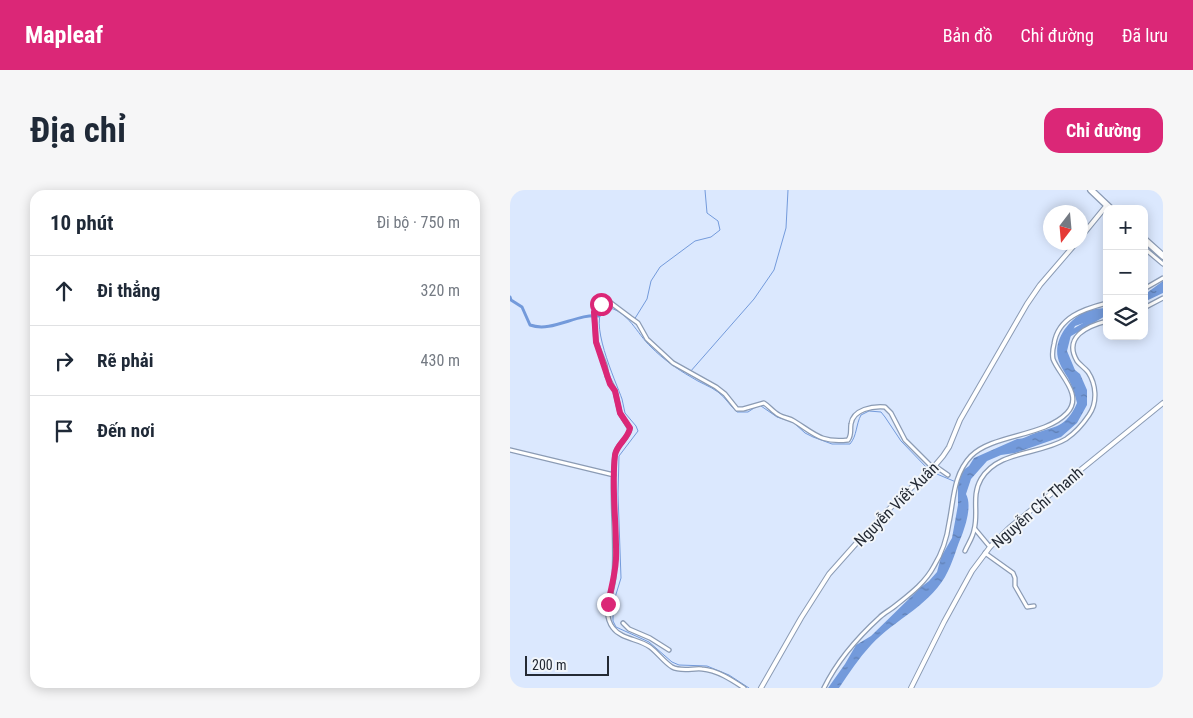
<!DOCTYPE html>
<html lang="vi">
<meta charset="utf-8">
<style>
:root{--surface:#fff;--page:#f6f6f7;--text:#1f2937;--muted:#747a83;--line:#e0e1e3;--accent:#db2777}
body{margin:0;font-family:"Roboto Condensed",sans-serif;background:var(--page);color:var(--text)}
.controls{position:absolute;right:15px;top:15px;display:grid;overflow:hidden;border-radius:10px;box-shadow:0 2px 12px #0003}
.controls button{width:45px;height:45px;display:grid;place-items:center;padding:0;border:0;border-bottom:1px solid var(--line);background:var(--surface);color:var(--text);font:25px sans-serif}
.compass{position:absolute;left:533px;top:15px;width:45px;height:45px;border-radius:50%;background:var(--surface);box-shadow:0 2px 12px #0003;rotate:196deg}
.scale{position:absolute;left:15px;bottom:12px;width:84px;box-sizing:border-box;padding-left:5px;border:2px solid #242a34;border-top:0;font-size:14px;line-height:18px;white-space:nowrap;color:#242a34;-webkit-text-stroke:4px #f1f5fa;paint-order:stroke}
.stop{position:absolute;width:15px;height:15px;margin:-11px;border:4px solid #db2777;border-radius:50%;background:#fff}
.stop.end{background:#db2777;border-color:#fff;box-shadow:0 1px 5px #0008}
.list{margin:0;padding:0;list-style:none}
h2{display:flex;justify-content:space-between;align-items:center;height:65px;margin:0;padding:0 20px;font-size:21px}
h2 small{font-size:16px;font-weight:400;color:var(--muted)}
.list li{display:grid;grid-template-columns:32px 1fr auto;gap:15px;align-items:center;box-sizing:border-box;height:70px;padding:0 20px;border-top:1px solid var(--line)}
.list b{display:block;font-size:19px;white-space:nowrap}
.list em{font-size:16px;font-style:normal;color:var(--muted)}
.icon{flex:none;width:28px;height:28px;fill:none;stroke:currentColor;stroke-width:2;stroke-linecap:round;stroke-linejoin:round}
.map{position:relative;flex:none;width:653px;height:498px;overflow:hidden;border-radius:15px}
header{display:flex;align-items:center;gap:30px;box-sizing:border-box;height:70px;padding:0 25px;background:var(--accent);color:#fff}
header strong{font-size:24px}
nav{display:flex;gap:28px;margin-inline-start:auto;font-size:18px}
.intro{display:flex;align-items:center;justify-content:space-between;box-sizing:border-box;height:120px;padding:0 30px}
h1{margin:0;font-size:35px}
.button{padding:12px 22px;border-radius:15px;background:var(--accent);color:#fff;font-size:18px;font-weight:700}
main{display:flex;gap:30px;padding:0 30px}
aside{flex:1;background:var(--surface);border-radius:15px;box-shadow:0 2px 12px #0003}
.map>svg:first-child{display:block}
.water{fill:url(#water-ripples)}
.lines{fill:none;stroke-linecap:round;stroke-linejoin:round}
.stream{stroke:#739adb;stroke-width:1}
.canal{stroke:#739adb;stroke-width:3}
.river{stroke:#739adb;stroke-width:5}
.street-casing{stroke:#8b9bb4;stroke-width:5.5}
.secondary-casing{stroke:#8b9bb4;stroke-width:6}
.highway-casing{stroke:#8b9bb4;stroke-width:8}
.street{stroke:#fff;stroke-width:3}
.secondary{stroke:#fff;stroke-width:4}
.highway{stroke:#fff;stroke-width:5.5}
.route{stroke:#db2777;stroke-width:6}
.labels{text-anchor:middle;stroke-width:4;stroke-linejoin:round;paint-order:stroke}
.street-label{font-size:16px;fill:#242a34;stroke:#f1f5fa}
</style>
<header>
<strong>Mapleaf</strong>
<nav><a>Bản đồ</a><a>Chỉ đường</a><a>Đã lưu</a></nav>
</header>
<div class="intro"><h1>Địa chỉ</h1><a class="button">Chỉ đường</a></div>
<main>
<aside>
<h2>10 phút<small>Đi bộ · 750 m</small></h2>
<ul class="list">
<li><svg class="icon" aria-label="ahead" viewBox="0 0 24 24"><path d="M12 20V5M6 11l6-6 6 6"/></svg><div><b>Đi thẳng</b></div><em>320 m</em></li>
<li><svg class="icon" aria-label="right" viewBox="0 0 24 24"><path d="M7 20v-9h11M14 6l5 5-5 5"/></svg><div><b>Rẽ phải</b></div><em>430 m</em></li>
<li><svg class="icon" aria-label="arrive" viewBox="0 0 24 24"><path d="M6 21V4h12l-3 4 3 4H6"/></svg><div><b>Đến nơi</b></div></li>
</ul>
</aside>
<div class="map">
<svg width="653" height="498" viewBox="0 0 653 498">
<defs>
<pattern id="water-ripples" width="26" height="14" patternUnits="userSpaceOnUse" patternTransform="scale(1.25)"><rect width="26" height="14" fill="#739adb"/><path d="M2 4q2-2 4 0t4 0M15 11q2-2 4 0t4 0" fill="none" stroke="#5e7eb2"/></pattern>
</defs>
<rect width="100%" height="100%" fill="#dbe8fe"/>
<g class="water">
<polygon points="653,91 653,103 634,112 634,105"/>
<path d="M597 118V125L565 136 561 145 557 161 565 180 570 184 577 200V215L567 233 551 247 505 263 491 265 477 271 461 289 456 304C462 315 456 334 452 345 447 356 444 369 438 381 423 414 385 429 361 455 349 468 339 483 329 498H318L335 474 346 455 361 446 411 397 419 391 427 382 431 367 442 348 448 315V296L452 281 459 276 464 268 507 249C514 249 517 246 523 244 545 236 556 238 567 213 565 205 562 196 558 188 555 183 552 179 550 174 540 153 558 129 577 121 583 119 591 118 597 118Z"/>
</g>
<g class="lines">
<g class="stream">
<polyline points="124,130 137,109 141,91 150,77 185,51 201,47 210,40 208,31 197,23 195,0"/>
<polyline points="180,182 244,109 264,80 276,38 278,0"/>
<path d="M251 216 267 227 283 232 295 243 303 247 322 254H340C347 246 346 234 351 225L359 221 371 222 375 227 391 251 419 280"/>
<polyline points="422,282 446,292"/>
<path d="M239 498 219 485 197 476 169 475 162 472 139 452 106 437 103 431V414L111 388 108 304 109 266 128 241 126 236 115 223 112 209C106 192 76 127 96 117 119 121 126 143 141 157 153 169 167 179 181 187 190 193 200 196 208 202 216 208 220 216 227 222H238L247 216"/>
</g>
<path class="canal" d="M0 107 1 110 12 117 20 135C42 143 67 123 89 126"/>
<polyline class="river" points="556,146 597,122"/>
<defs>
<g id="street">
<polyline points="634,58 653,74"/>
<polyline points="634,99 653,88"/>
<polyline points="634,118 653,108"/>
<polyline points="0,260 104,285"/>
<polyline points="425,276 438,285"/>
<polyline points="465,339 480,357"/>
<path d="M455 361C458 354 463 347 464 340 469 323 461 306 471 289 488 260 530 265 556 249 565 243 573 234 579 225 588 212 586 194 578 182 575 178 570 175 567 171 553 147 577 136 597 131"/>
<polyline points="475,363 503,383 505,388 505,396 517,417 524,416"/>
<polyline points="113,433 119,439 140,448 159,460"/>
<path d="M234 498C222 490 207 480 192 479 183 478 171 482 162 477 154 472 148 463 140 457 129 449 111 449 103 438 91 423 103 403 104 386 107 346 100 304 105 264 107 254 118 249 120 239L110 223 105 201 97 186 95 175 86 152 84 122 85 118 91 114 101 113 121 128 128 133 137 149 163 173 206 197 215 204 227 219H233L254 213C259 216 263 222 269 225 274 228 279 228 284 231 305 244 311 253 338 250 342 245 340 240 341 234 343 219 363 216 375 217L381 223 395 250 423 278"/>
<path d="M314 498C327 471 347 448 370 427 374 423 380 420 385 416 400 404 415 393 424 376 432 363 437 348 439 333 444 309 443 285 461 266 483 244 534 247 557 223 574 205 549 185 543 169 542 164 543 158 544 154 548 127 574 119 597 113"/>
</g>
<g id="secondary">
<polyline points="570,48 597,15"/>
<polyline points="251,498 291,428 319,384 351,348 390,308 422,279 433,266 439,257 450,230 517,114 530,95 567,52"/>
<polyline points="401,498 434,432 462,381 480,357 499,338 653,213"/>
</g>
<g id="highway">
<polyline points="581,0 601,19"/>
<polyline points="634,49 653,66"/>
</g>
</defs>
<use href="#street" class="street-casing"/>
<use href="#secondary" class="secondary-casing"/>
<use href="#highway" class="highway-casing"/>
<use href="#street" class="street"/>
<use href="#secondary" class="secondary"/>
<use href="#highway" class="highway"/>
</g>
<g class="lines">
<path class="route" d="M91 114 87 116 84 122 86 152 100 194 105 201 110 223 120 238C118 249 107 254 105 265 101 299 107 334 106 369 105 386 101 398 98 414"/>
</g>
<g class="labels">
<g class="street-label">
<text transform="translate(386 314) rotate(-45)" y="6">Nguyễn Viết Xuân</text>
<text transform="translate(527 317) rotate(-41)" y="6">Nguyễn Chí Thanh</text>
</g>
</g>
</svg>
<div class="controls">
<button>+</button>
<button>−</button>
<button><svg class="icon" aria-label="layers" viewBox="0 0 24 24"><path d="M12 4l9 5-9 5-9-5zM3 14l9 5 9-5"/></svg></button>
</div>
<svg class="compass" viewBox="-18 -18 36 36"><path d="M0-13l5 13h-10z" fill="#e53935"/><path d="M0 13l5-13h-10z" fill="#747a83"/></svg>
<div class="scale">200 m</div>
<div class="stop" style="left:91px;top:114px"></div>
<div class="stop end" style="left:98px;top:414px"></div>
</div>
</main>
